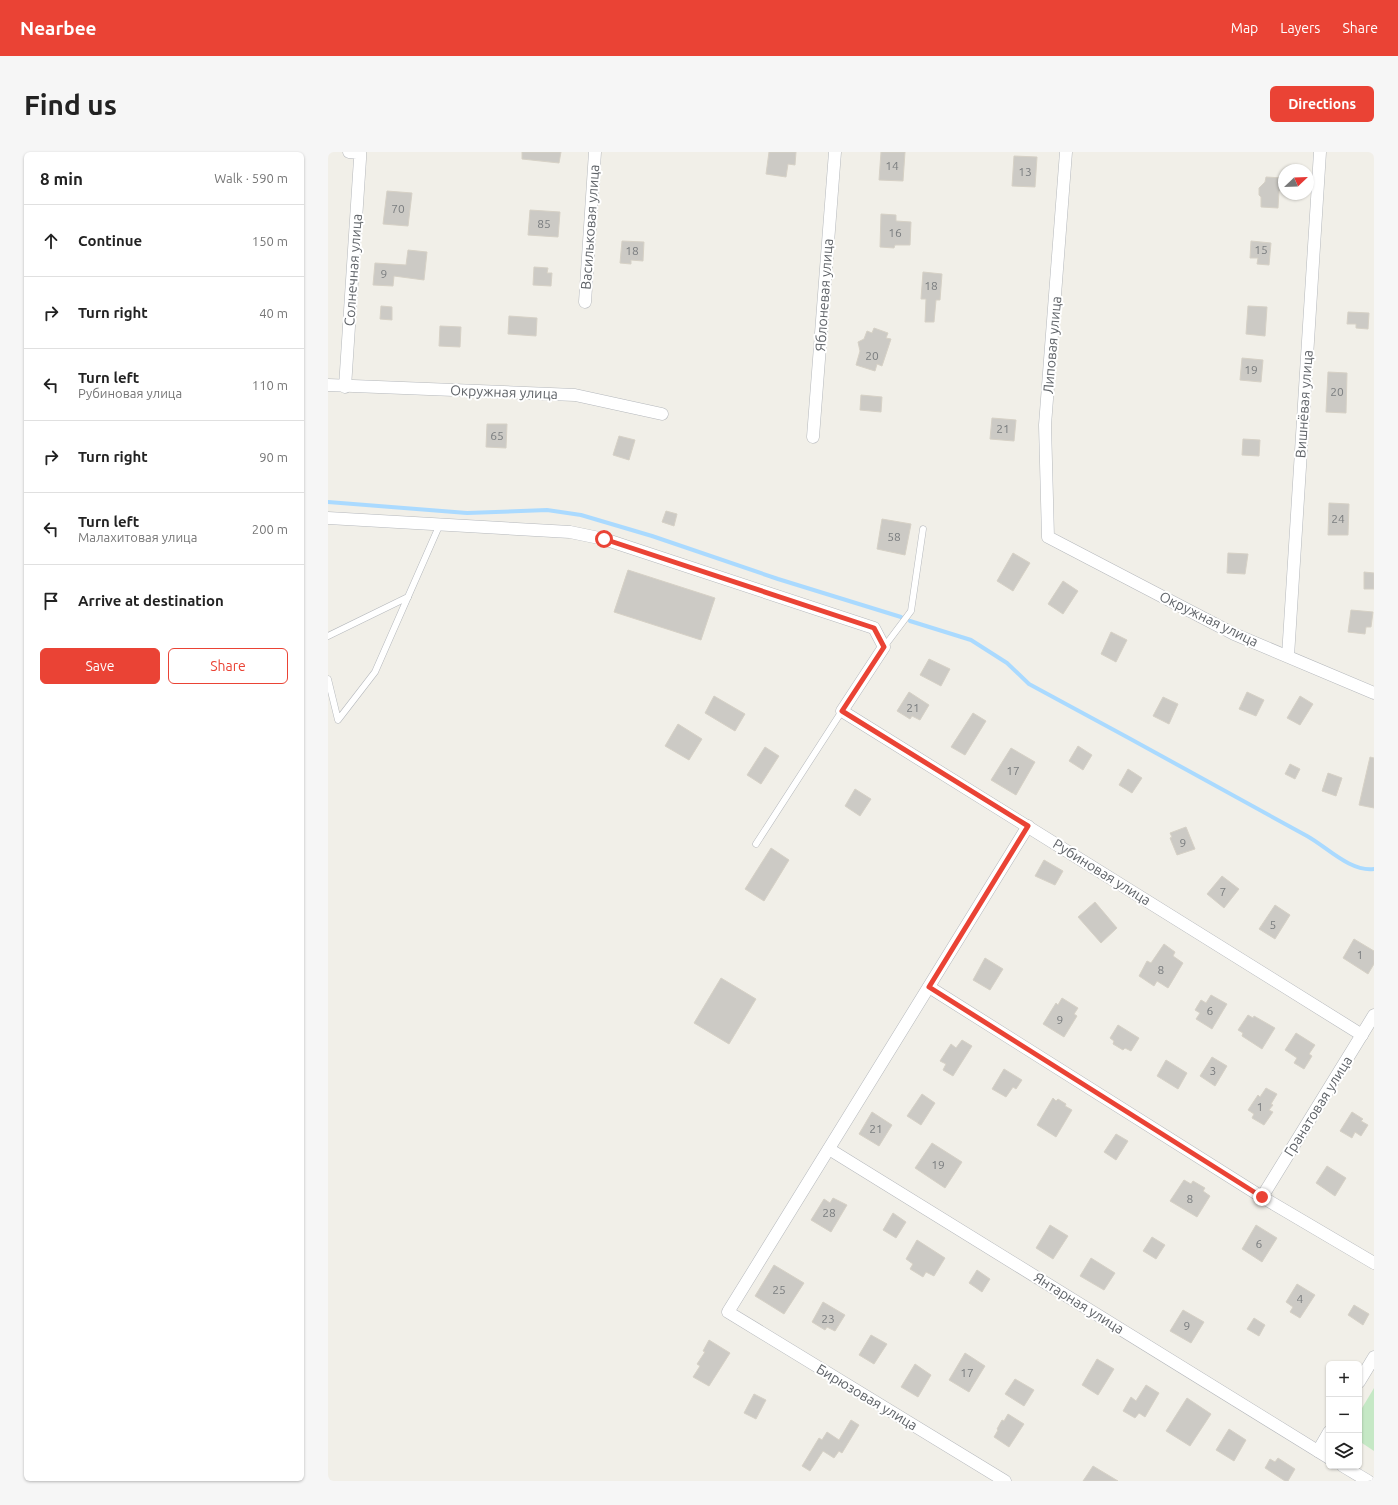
<!DOCTYPE html>
<meta charset="utf-8">
<style>
:root{--surface:#fff;--page:#f6f6f6;--text:#222;--muted:#767676;--line:#e0e0e0;--accent:#ea4335}
body{margin:0;font-family:Ubuntu,sans-serif;background:var(--page);color:var(--text)}
.controls{position:absolute;right:12px;bottom:12px;display:grid;overflow:hidden;border-radius:6px;box-shadow:0 1px 3px #0004}
.controls button{width:36px;height:36px;display:grid;place-items:center;padding:0;border:0;border-bottom:1px solid var(--line);background:var(--surface);color:var(--text);font:20px sans-serif}
.compass{position:absolute;left:950px;top:12px;width:36px;height:36px;border-radius:50%;background:var(--surface);box-shadow:0 1px 3px #0004;rotate:67deg}
.stop{position:absolute;width:12px;height:12px;margin:-9px;border:3px solid #ea4335;border-radius:50%;background:#fff}
.stop.end{background:#ea4335;border-color:#fff;box-shadow:0 1px 4px #0008}
.list{margin:0;padding:0;list-style:none}
h2{display:flex;justify-content:space-between;align-items:center;height:52px;margin:0;padding:0 16px;font-size:17px}
h2 small{font-size:13px;font-weight:400;color:var(--muted)}
.list li{display:grid;grid-template-columns:26px 1fr auto;gap:12px;align-items:center;box-sizing:border-box;height:72px;padding:0 16px;border-top:1px solid var(--line)}
.list b{display:block;font-size:15px;white-space:nowrap}
.list p{margin:0;font-size:13px;white-space:nowrap;color:var(--muted)}
.list em{font-size:13px;font-style:normal;color:var(--muted)}
.actions{display:flex;gap:8px;padding:12px 16px}
.actions a{flex:1;padding:9px 0;border:1px solid var(--accent);border-radius:6px;text-align:center;font-size:14px;color:var(--accent)}
.actions .main{background:var(--accent);color:#fff}
.icon{flex:none;width:22px;height:22px;fill:none;stroke:currentColor;stroke-width:2;stroke-linecap:round;stroke-linejoin:round}
.map{position:relative;flex:none;width:1046px;height:1329px;overflow:hidden;border-radius:6px}
header{display:flex;align-items:center;gap:24px;box-sizing:border-box;height:56px;padding:0 20px;background:var(--accent);color:#fff}
header strong{font-size:19px}
nav{display:flex;gap:22px;margin-inline-start:auto;font-size:14px}
.intro{display:flex;align-items:center;justify-content:space-between;box-sizing:border-box;height:96px;padding:0 24px}
h1{margin:0;font-size:28px}
.button{padding:10px 18px;border-radius:6px;background:var(--accent);color:#fff;font-size:14px;font-weight:700}
main{display:flex;gap:24px;padding:0 24px}
aside{flex:1;background:var(--surface);border-radius:6px;box-shadow:0 1px 3px #0004}
.map>svg:first-child{display:block}
.green{fill:#c5e8c5}
.lines{fill:none;stroke-linecap:round;stroke-linejoin:round}
.stream{stroke:#aadaff;stroke-width:4}
.building{fill:#cccac5;stroke:#d6d1c6}
.service-casing{stroke:#b5b8bc;stroke-width:7}
.minor-casing{stroke:#b5b8bc;stroke-width:13}
.service{stroke:#fff;stroke-width:6}
.minor{stroke:#fff;stroke-width:12}
.route{stroke:#ea4335;stroke-width:5}
.labels{text-anchor:middle;stroke-width:4;stroke-linejoin:round;paint-order:stroke}
.number-label{font-size:12px;fill:#7a7d7f}
.street-label{font-size:14px;fill:#5f6368;stroke:#fff}
</style>
<header>
<strong>Nearbee</strong>
<nav><a>Map</a><a>Layers</a><a>Share</a></nav>
</header>
<div class="intro"><h1>Find us</h1><a class="button">Directions</a></div>
<main>
<aside>
<h2>8 min<small>Walk · 590 m</small></h2>
<ul class="list">
<li><svg class="icon" aria-label="ahead" viewBox="0 0 24 24"><path d="M12 20V5M6 11l6-6 6 6"/></svg><div><b>Continue</b></div><em>150 m</em></li>
<li><svg class="icon" aria-label="right" viewBox="0 0 24 24"><path d="M7 20v-9h11M14 6l5 5-5 5"/></svg><div><b>Turn right</b></div><em>40 m</em></li>
<li><svg class="icon" aria-label="left" viewBox="0 0 24 24"><path d="M17 20v-9H6M10 6l-5 5 5 5"/></svg><div><b>Turn left</b><p>Рубиновая улица</p></div><em>110 m</em></li>
<li><svg class="icon" aria-label="right" viewBox="0 0 24 24"><path d="M7 20v-9h11M14 6l5 5-5 5"/></svg><div><b>Turn right</b></div><em>90 m</em></li>
<li><svg class="icon" aria-label="left" viewBox="0 0 24 24"><path d="M17 20v-9H6M10 6l-5 5 5 5"/></svg><div><b>Turn left</b><p>Малахитовая улица</p></div><em>200 m</em></li>
<li><svg class="icon" aria-label="arrive" viewBox="0 0 24 24"><path d="M6 21V4h12l-3 4 3 4H6"/></svg><div><b>Arrive at destination</b></div></li>
</ul>
<div class="actions"><a class="main">Save</a><a>Share</a></div>
</aside>
<div class="map">
<svg width="1046" height="1329" viewBox="0 0 1046 1329">
<rect width="100%" height="100%" fill="#f1efe8"/>
<polygon class="green" points="1046,1236 1046,1299 1031,1289 1031,1261"/>
<g class="lines">
<g class="stream">
<polyline points="0,350 139,361 219,358 253,363 324,384 450,427 573,465"/>
<path d="M582 469 643 488 679 511 701 532C794 582 887 633 979 684 999 695 1022 720 1046 717"/>
</g>
</g>
<g class="building">
<polygon points="194,0 233,0 231,11 194,7"/>
<polygon points="441,0 468,0 467,13 460,12 458,25 438,22"/>
<polygon points="553,0 577,0 575,29 551,28"/>
<polygon points="686,4 709,5 707,35 684,34"/>
<polygon points="938,25 955,26 955,36 951,39 950,56 933,55 933,45 931,43 931,36 937,30"/>
<polygon points="59,39 84,41 80,74 55,72"/>
<polygon points="202,58 232,60 230,85 200,83"/>
<polygon points="553,62 568,63 568,69 583,70 582,93 567,93 566,96 552,95"/>
<polygon points="294,89 316,90 315,109 303,108 303,112 292,111"/>
<polygon points="923,89 943,91 941,113 929,112 930,106 922,106"/>
<polygon points="80,98 99,100 96,128 66,124 65,134 45,133 47,111 78,113"/>
<polygon points="206,115 220,116 219,121 224,121 223,134 205,133"/>
<polygon points="595,120 614,122 612,148 608,148 606,170 597,170 598,147 593,147"/>
<polygon points="53,154 64,155 64,168 52,167"/>
<polygon points="920,154 939,155 937,184 918,182"/>
<polygon points="1020,160 1041,161 1040,177 1028,176 1028,172 1019,172"/>
<polygon points="181,164 209,166 208,184 180,182"/>
<polygon points="112,174 133,175 132,195 111,194"/>
<polygon points="546,176 560,181 558,186 563,187 554,214 549,212 547,219 528,213 532,199 530,190 536,187 539,179 544,181"/>
<polygon points="914,206 935,208 933,230 912,228"/>
<polygon points="1000,220 1019,221 1018,261 998,260"/>
<polygon points="533,243 554,245 553,260 532,258"/>
<polygon points="664,266 688,268 686,289 662,287"/>
<polygon points="159,272 179,272 178,296 158,295"/>
<polygon points="291,284 307,288 301,308 285,303"/>
<polygon points="915,287 932,288 931,304 914,303"/>
<polygon points="1001,351 1021,352 1020,383 1000,383"/>
<polygon points="338,359 349,362 346,374 334,370"/>
<polygon points="554,367 583,372 577,403 549,397"/>
<polygon points="685,401 702,411 685,439 669,429"/>
<polygon points="900,401 920,402 917,422 899,421"/>
<polygon points="300,418 387,446 373,488 286,460"/>
<polygon points="1036,420 1046,421 1046,437 1036,437"/>
<polygon points="735,429 750,439 735,462 720,452"/>
<polygon points="1023,458 1045,460 1043,475 1038,475 1037,482 1020,480"/>
<polygon points="783,480 799,488 788,510 773,502"/>
<polygon points="601,507 622,517 613,534 592,523"/>
<polygon points="581,540 601,553 592,568 584,564 582,567 569,559"/>
<polygon points="919,540 936,548 928,564 911,557"/>
<polygon points="386,544 417,562 407,579 377,561"/>
<polygon points="972,544 985,552 972,573 959,566"/>
<polygon points="835,545 850,552 841,572 825,564"/>
<polygon points="645,561 658,569 637,603 623,595"/>
<polygon points="350,572 374,587 361,608 337,594"/>
<polygon points="750,594 764,603 755,618 741,609"/>
<polygon points="437,595 451,604 433,632 419,623"/>
<polygon points="683,596 707,610 688,643 663,628"/>
<polygon points="1042,605 1046,606 1046,656 1031,653"/>
<polygon points="962,612 972,617 967,627 957,622"/>
<polygon points="800,617 814,626 804,641 791,633"/>
<polygon points="1000,621 1014,626 1008,644 994,639"/>
<polygon points="527,637 543,647 532,664 517,654"/>
<polygon points="858,675 867,697 849,703 842,686 844,685 842,681"/>
<polygon points="443,696 461,708 436,749 417,737"/>
<polygon points="716,708 735,719 727,733 707,724"/>
<polygon points="894,724 911,737 896,756 879,742"/>
<polygon points="767,750 789,776 773,791 750,765"/>
<polygon points="947,753 962,763 947,787 931,777"/>
<polygon points="1026,787 1046,799 1046,812 1040,822 1015,806"/>
<polygon points="836,792 847,800 845,804 855,811 840,836 829,829 826,834 811,824 819,809 823,811"/>
<polygon points="657,806 675,817 662,838 645,828"/>
<polygon points="393,826 428,847 401,892 366,871"/>
<polygon points="883,843 899,852 884,877 868,867 872,861 867,858 873,848 878,851"/>
<polygon points="734,846 750,856 746,862 749,864 736,885 715,872 728,851 730,853"/>
<polygon points="920,863 925,866 926,864 947,876 934,897 914,884 915,881 910,878"/>
<polygon points="790,873 811,886 803,899 797,896 795,898 785,892 786,889 782,886"/>
<polygon points="968,881 987,893 981,902 984,904 976,917 966,911 969,906 957,898"/>
<polygon points="634,888 644,894 625,924 615,918 618,912 612,909 623,892 628,896"/>
<polygon points="884,905 899,914 887,934 872,924"/>
<polygon points="838,908 859,921 850,937 829,924"/>
<polygon points="676,917 694,928 688,937 685,935 678,945 664,937"/>
<polygon points="938,936 949,942 943,952 945,953 941,958 945,960 936,973 924,966 926,962 920,958 930,943 932,945"/>
<polygon points="594,942 607,951 593,973 579,964"/>
<polygon points="725,946 728,949 730,947 738,952 737,954 744,958 728,985 709,973"/>
<polygon points="544,960 564,973 551,994 531,982"/>
<polygon points="1024,960 1035,967 1033,969 1040,973 1033,984 1027,980 1024,986 1012,979"/>
<polygon points="788,982 800,989 788,1008 776,1000"/>
<polygon points="604,991 634,1010 617,1036 587,1016"/>
<polygon points="999,1014 1018,1026 1007,1044 988,1031"/>
<polygon points="856,1028 863,1032 865,1029 877,1036 875,1039 882,1044 869,1065 842,1049"/>
<polygon points="505,1046 519,1053 503,1080 483,1068 496,1047 502,1051"/>
<polygon points="565,1061 578,1070 568,1086 555,1078"/>
<polygon points="722,1073 740,1084 725,1107 708,1096"/>
<polygon points="928,1073 949,1086 934,1110 914,1097"/>
<polygon points="824,1085 837,1093 828,1107 815,1099"/>
<polygon points="589,1088 617,1106 606,1124 598,1120 595,1125 582,1117 585,1112 578,1107"/>
<polygon points="763,1106 787,1121 776,1138 752,1124"/>
<polygon points="446,1113 476,1131 456,1162 427,1144"/>
<polygon points="649,1118 662,1127 654,1140 641,1131"/>
<polygon points="969,1132 987,1143 972,1166 962,1160 965,1155 958,1150"/>
<polygon points="495,1150 517,1163 507,1179 499,1175 497,1178 484,1170"/>
<polygon points="1026,1153 1041,1162 1035,1173 1020,1163"/>
<polygon points="855,1158 876,1170 863,1191 842,1179"/>
<polygon points="926,1166 937,1173 931,1184 919,1177"/>
<polygon points="543,1183 559,1192 546,1212 531,1203"/>
<polygon points="381,1188 402,1201 381,1234 365,1225 372,1214 369,1212 377,1200 375,1199"/>
<polygon points="637,1201 657,1214 641,1240 621,1228"/>
<polygon points="769,1207 786,1217 770,1243 754,1233"/>
<polygon points="587,1212 603,1223 590,1245 573,1235"/>
<polygon points="687,1227 706,1238 696,1254 677,1242"/>
<polygon points="818,1233 831,1241 817,1265 811,1261 807,1266 795,1259 803,1245 808,1249"/>
<polygon points="426,1242 438,1248 428,1267 416,1261"/>
<polygon points="859,1246 883,1262 862,1294 838,1279"/>
<polygon points="680,1262 696,1272 681,1295 666,1285 670,1278 669,1277 674,1268 676,1269"/>
<polygon points="523,1268 531,1273 514,1301 511,1299 506,1306 495,1299 482,1319 474,1314 491,1286 494,1288 499,1280 511,1288"/>
<polygon points="901,1277 918,1288 906,1309 888,1298"/>
<polygon points="950,1306 967,1317 960,1329 957,1329 937,1316 942,1307 947,1310"/>
<polygon points="765,1314 790,1329 755,1329"/>
</g>
<g class="lines">
<defs>
<g id="service">
<polyline points="0,484 80,445"/>
<polyline points="556,495 583,459 595,377"/>
<polyline points="0,527 10,568 47,520 112,372"/>
<polyline points="428,692 514,559"/>
</g>
<g id="minor">
<polyline points="738,0 717,273 720,385 906,482 1046,541"/>
<polyline points="257,150 267,0"/>
<polyline points="0,233 247,243 334,262"/>
<polyline points="17,235 32,7 32,1 21,0"/>
<polyline points="485,285 507,0"/>
<polyline points="0,366 242,380 276,387 546,476 556,495 514,559 1034,883"/>
<polyline points="960,504 992,0"/>
<polyline points="601,835 934,1045 1046,1111"/>
<polyline points="501,997 1001,1306"/>
<polyline points="934,1045 1046,863"/>
<polyline points="1031,1230 1046,1205"/>
<polyline points="990,1299 1001,1280"/>
<polyline points="1015,1314 1040,1329"/>
<polyline points="677,1329 400,1160 700,674"/>
</g>
</defs>
<use href="#service" class="service-casing"/>
<use href="#minor" class="minor-casing"/>
<use href="#service" class="service"/>
<use href="#minor" class="minor"/>
</g>
<g class="lines">
<polyline class="route" points="276,387 546,476 556,495 514,559 700,674 601,835 934,1045"/>
</g>
<g class="labels">
<g class="number-label">
<text x="564" y="18">14</text>
<text x="697" y="24">13</text>
<text x="70" y="61">70</text>
<text x="216" y="76">85</text>
<text x="567" y="85">16</text>
<text x="933" y="102">15</text>
<text x="304" y="103">18</text>
<text x="56" y="126">9</text>
<text x="603" y="138">18</text>
<text x="544" y="208">20</text>
<text x="923" y="222">19</text>
<text x="1009" y="244">20</text>
<text x="675" y="281">21</text>
<text x="169" y="288">65</text>
<text x="1010" y="371">24</text>
<text x="566" y="389">58</text>
<text x="585" y="560">21</text>
<text x="685" y="623">17</text>
<text x="855" y="695">9</text>
<text x="895" y="744">7</text>
<text x="945" y="777">5</text>
<text x="1032" y="807">1</text>
<text x="833" y="822">8</text>
<text x="882" y="863">6</text>
<text x="732" y="872">9</text>
<text x="885" y="923">3</text>
<text x="932" y="959">1</text>
<text x="548" y="981">21</text>
<text x="610" y="1017">19</text>
<text x="862" y="1051">8</text>
<text x="501" y="1065">28</text>
<text x="931" y="1096">6</text>
<text x="451" y="1142">25</text>
<text x="972" y="1151">4</text>
<text x="500" y="1171">23</text>
<text x="859" y="1178">9</text>
<text x="639" y="1225">17</text>
</g>
<g class="street-label">
<text transform="translate(262 75) rotate(-86)" y="5">Васильковая улица</text>
<text transform="translate(25 118) rotate(-86)" y="5">Солнечная улица</text>
<text transform="translate(496 143) rotate(-86)" y="5">Яблоневая улица</text>
<text transform="translate(724 193) rotate(-85)" y="5">Липовая улица</text>
<text transform="translate(176 240) rotate(2)" y="5">Окружная улица</text>
<text transform="translate(976 252) rotate(-86)" y="5">Вишнёвая улица</text>
<text transform="translate(881 467) rotate(26)" y="5">Окружная улица</text>
<text transform="translate(774 720) rotate(32)" y="5">Рубиновая улица</text>
<text transform="translate(990 954) rotate(-58)" y="5">Гранатовая улица</text>
<text transform="translate(751 1151) rotate(32)" y="5">Янтарная улица</text>
<text transform="translate(539 1245) rotate(31)" y="5">Бирюзовая улица</text>
</g>
</g>
</svg>
<div class="controls">
<button>+</button>
<button>−</button>
<button><svg class="icon" aria-label="layers" viewBox="0 0 24 24"><path d="M12 4l9 5-9 5-9-5zM3 14l9 5 9-5"/></svg></button>
</div>
<svg class="compass" viewBox="-18 -18 36 36"><path d="M0-13l5 13h-10z" fill="#e53935"/><path d="M0 13l5-13h-10z" fill="#767676"/></svg>
<div class="stop" style="left:276px;top:387px"></div>
<div class="stop end" style="left:934px;top:1045px"></div>
</div>
</main>
